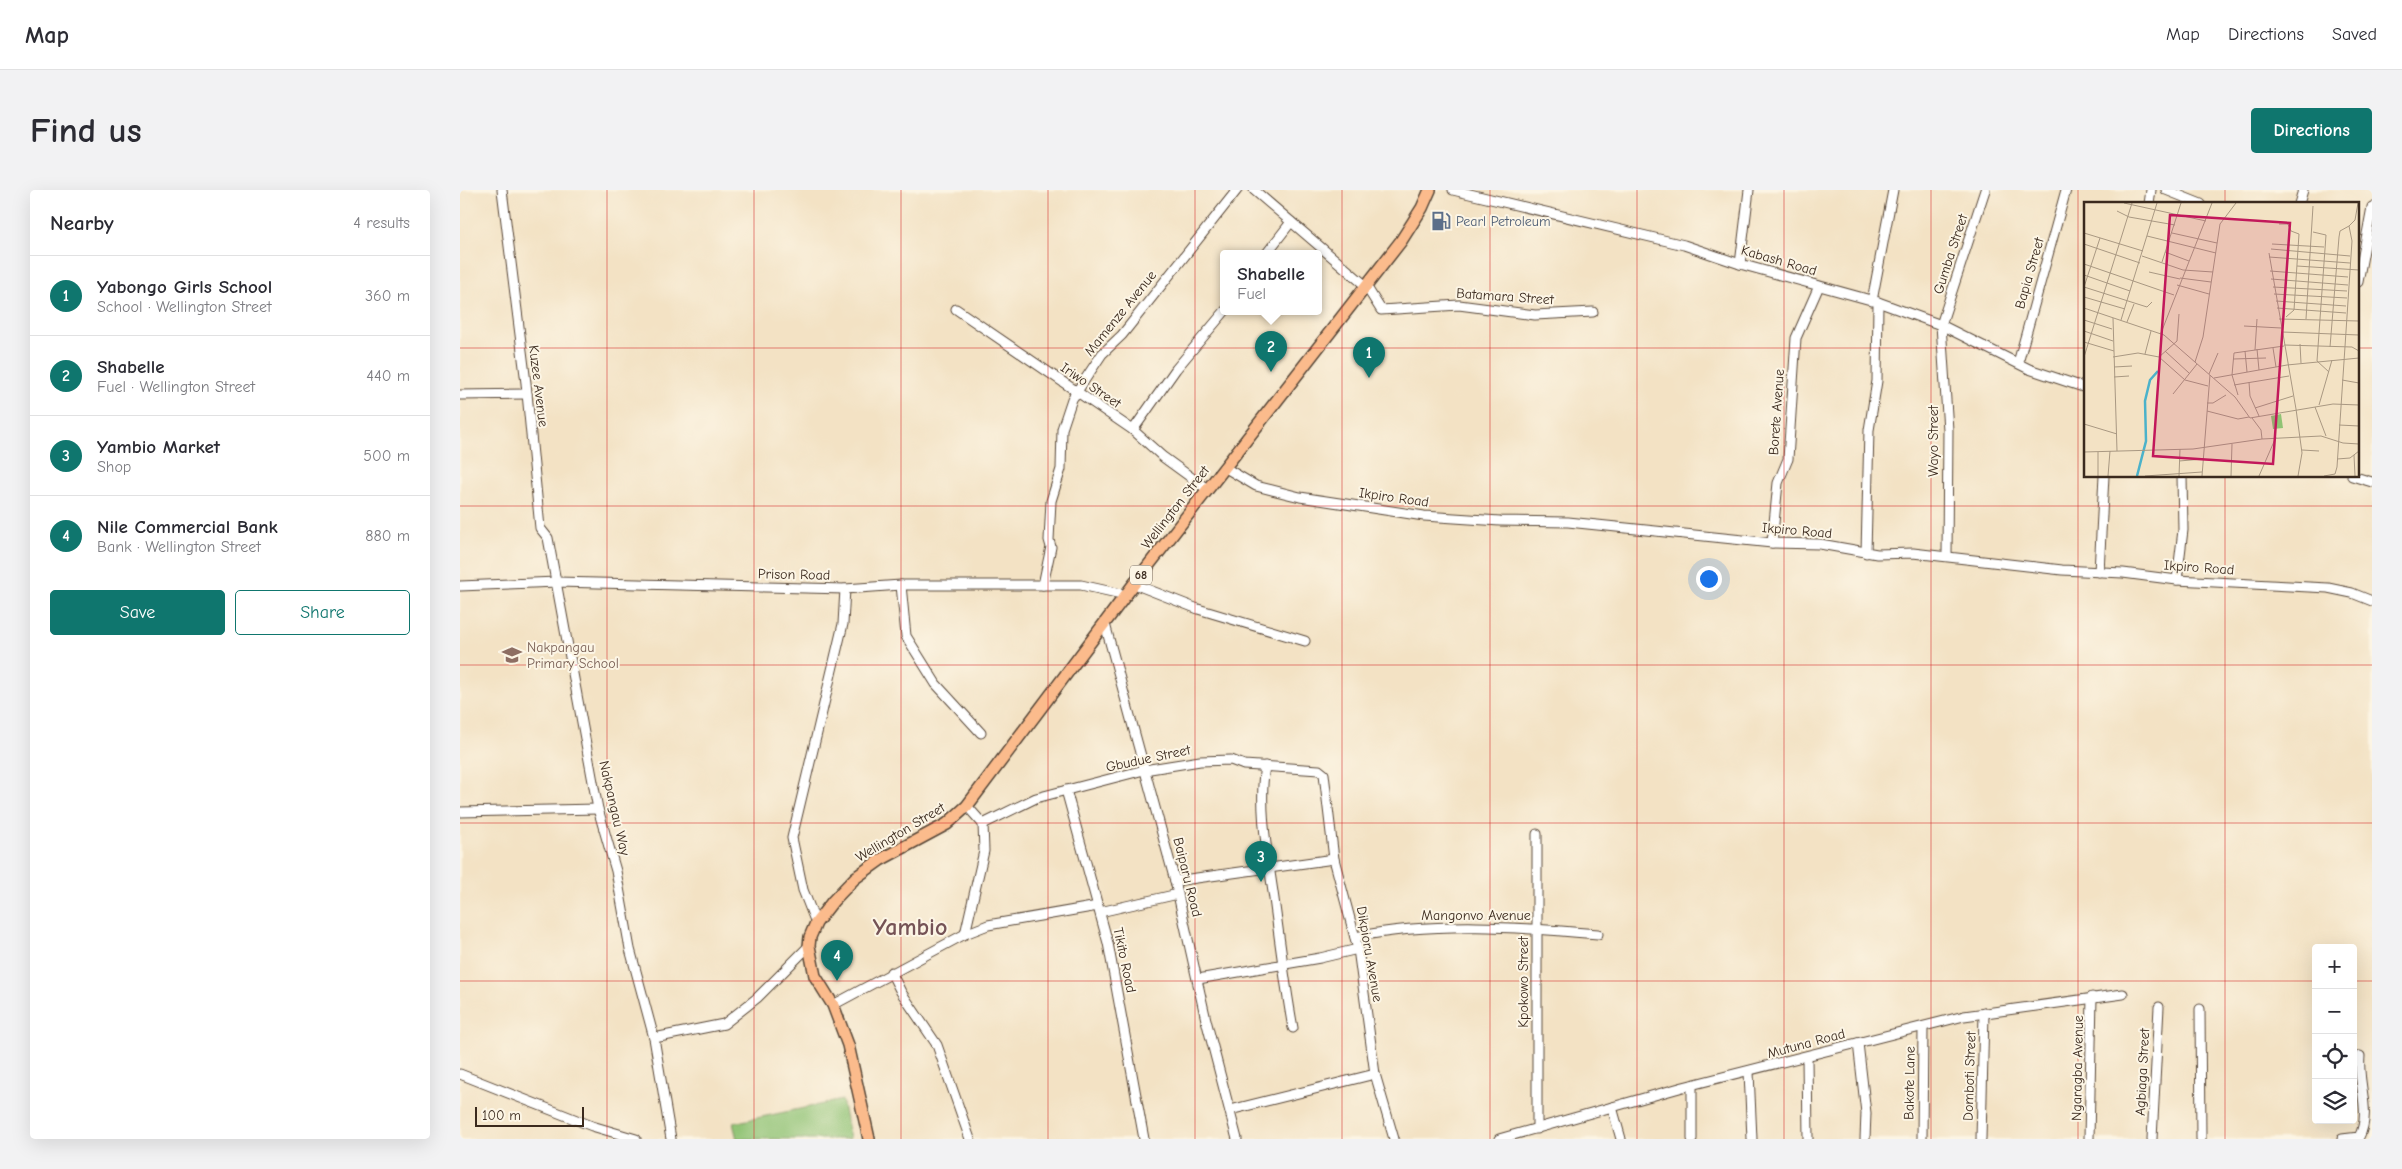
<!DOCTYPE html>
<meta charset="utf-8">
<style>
:root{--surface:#fff;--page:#f2f2f3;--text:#2b2b33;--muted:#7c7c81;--line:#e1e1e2;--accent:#0f766e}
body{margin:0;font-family:"Comic Neue",sans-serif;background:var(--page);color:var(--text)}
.controls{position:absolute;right:15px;bottom:15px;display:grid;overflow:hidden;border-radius:5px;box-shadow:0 5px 20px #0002}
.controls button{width:45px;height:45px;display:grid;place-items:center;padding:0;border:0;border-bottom:1px solid var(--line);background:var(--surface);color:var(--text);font:25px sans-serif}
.scale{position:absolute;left:15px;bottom:12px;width:109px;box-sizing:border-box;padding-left:5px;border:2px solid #3b2a1e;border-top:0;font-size:14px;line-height:18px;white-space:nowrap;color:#3b2a1e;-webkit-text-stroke:4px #fcf5e5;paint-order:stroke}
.you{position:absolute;left:1248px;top:388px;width:18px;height:18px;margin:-12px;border:4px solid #fff;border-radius:50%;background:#1a73e8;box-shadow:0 0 0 8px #1a73e833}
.badge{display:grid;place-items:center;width:32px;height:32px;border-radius:50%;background:var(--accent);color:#fff;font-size:16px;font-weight:700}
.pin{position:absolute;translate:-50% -41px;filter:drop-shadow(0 1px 2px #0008)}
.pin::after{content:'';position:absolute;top:26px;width:18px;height:15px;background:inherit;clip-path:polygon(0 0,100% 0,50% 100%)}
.popup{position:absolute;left:760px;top:60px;width:102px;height:65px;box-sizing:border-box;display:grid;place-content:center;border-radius:5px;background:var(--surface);filter:drop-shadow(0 1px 4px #0005);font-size:16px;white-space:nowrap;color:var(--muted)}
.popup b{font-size:19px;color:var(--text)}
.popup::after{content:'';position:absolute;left:50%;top:100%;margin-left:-10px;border:10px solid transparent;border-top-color:var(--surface)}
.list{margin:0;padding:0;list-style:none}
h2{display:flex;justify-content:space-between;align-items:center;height:65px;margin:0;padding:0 20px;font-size:21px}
h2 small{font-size:16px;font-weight:400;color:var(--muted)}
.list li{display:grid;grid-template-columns:32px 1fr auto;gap:15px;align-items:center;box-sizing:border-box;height:80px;padding:0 20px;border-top:1px solid var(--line)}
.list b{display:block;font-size:19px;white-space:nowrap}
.list p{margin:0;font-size:16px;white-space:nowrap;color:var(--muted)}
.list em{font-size:16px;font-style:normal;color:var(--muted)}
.actions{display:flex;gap:10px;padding:15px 20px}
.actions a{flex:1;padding:11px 0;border:1px solid var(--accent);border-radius:5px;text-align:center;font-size:18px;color:var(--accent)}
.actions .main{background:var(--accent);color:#fff}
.icon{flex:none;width:28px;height:28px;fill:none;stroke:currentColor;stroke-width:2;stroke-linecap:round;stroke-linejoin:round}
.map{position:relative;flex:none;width:1912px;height:949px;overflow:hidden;border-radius:5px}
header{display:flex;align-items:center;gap:30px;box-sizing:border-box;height:70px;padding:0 25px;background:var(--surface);border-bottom:1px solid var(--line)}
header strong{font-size:24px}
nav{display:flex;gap:28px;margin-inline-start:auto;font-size:18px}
.intro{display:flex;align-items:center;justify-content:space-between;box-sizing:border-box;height:120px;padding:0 30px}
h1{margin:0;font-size:35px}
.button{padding:12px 22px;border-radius:5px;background:var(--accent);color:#fff;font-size:18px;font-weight:700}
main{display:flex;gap:30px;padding:0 30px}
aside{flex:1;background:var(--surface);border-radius:5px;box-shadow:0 5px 20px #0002}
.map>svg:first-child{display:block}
.green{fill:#90c374;stroke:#667649}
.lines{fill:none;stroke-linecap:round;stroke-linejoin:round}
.minor-casing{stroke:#574637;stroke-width:11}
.major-casing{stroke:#574637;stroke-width:14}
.minor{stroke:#fff;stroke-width:9}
.major{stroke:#fbbb8c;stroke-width:11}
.grid{fill:none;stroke:#d62828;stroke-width:1;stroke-opacity:0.55}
.labels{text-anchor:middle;stroke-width:4;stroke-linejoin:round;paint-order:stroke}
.shield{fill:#fcf5e5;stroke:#75675a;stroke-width:1}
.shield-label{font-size:12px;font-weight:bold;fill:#3b2a1e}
.service-label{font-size:14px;fill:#4e5e75;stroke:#fcf5e5;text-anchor:start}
.street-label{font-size:14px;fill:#3b2a1e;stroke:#fcf5e5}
.education-label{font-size:14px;fill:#785e54;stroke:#fcf5e5;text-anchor:start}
.town-label{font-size:24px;font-weight:bold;fill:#755356;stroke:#fcf5e5}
.inset-river{fill:none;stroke:#4bb2ca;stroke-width:2.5}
.inset-road{fill:none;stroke:#a99882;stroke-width:1}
.view{fill:#c2185b;fill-opacity:0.15;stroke:#c2185b;stroke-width:2.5}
.inset-edge{fill:none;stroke:#3b2a1e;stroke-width:2.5}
</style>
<header>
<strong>Map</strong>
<nav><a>Map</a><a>Directions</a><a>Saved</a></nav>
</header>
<div class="intro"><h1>Find us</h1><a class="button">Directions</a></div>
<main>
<aside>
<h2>Nearby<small>4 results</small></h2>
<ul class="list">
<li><span class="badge">1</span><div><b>Yabongo Girls School</b><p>School · Wellington Street</p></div><em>360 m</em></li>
<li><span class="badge">2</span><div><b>Shabelle</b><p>Fuel · Wellington Street</p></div><em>440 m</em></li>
<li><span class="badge">3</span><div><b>Yambio Market</b><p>Shop</p></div><em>500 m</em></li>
<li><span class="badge">4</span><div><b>Nile Commercial Bank</b><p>Bank · Wellington Street</p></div><em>880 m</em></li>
</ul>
<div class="actions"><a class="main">Save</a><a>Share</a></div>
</aside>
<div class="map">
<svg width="1912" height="949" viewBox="0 0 1912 949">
<rect width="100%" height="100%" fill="#fcf5e5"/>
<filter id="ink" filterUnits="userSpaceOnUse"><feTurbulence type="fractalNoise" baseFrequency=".02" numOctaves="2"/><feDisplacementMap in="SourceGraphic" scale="10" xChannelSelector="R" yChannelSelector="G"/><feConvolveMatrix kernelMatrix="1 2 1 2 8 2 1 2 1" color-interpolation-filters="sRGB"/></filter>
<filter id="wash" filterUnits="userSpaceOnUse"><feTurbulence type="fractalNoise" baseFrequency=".0096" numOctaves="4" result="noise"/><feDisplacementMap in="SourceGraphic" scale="20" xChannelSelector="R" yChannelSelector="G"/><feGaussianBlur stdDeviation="1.12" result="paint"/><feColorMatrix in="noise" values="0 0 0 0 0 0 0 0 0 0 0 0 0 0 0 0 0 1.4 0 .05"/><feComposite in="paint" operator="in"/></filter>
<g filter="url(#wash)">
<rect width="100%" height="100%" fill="#f3e2c4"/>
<polygon class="green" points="382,910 390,949 277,949 273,933"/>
</g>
<g filter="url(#ink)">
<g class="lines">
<defs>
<g id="minor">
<polyline points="42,0 66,193 80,338 88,348 138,619 156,681 170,759 194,848 211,949"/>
<polyline points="794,0 906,96 921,120 999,115 1075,125 1133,122"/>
<polyline points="993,0 1224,55 1280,74 1418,112 1481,135 1569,179 1626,198"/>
<polyline points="1706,0 1741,14"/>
<polyline points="1689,14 1691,0"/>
<polyline points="1839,14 1843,0"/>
<polyline points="807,63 831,32"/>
<polyline points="1280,74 1289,0"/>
<polyline points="1898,92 1912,17"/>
<polyline points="1412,111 1433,0"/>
<polyline points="496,119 673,240 703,267 747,299"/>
<polyline points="1558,173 1606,0"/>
<polyline points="0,205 67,204"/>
<polyline points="673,240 716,179 765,121"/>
<polyline points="764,277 796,296 840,307 964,326 1040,331 1108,332 1312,353 1360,354 1417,364 1453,363 1602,380 1663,383 1717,390 1868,398 1892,403 1912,411"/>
<polyline points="1892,286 1912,292"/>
<polyline points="1312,353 1318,293 1328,269 1336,148 1359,96"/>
<polyline points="1406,363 1409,240 1417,191 1418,112"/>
<polyline points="1487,366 1488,240 1481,135 1525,0"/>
<polyline points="1639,382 1644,286"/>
<polyline points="1717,390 1723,340 1722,286"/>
<polyline points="674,394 738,419 845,451"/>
<polyline points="441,395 446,446 476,494 521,543"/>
<polyline points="583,395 591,357 589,350 591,311 601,279 602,239 612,209 642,164 662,145 777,0"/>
<polyline points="0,396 97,392 385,399 441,395 621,395 666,405"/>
<polyline points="645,434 715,691 746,830 777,949"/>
<path d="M805 576C798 619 808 666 814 709 820 752 825 795 833 838"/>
<polyline points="606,600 648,753 684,949"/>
<polyline points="0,622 138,619"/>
<polyline points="523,634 576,608 684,580 740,571 771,570 784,575 859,580 864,584 874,669 898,759 915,884 934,949"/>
<polyline points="715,691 874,669"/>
<polyline points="640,722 718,704"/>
<polyline points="356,733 343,700 332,648 383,434 385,399"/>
<polyline points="505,744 524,661 523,634 507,616"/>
<path d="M895 747C974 731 1058 737 1138 744"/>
<polyline points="431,782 441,802 477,855 510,949"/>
<polyline points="738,789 860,768 898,759"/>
<polyline points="373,815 505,744 528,735 638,716"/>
<polyline points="1740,819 1741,949"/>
<polyline points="194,848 264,834 297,808 349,756"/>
<polyline points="1398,853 1406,923 1405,949"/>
<polyline points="1347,867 1348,949"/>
<polyline points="1289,882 1292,949"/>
<polyline points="0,884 132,936 176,949"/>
<polyline points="1232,895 1232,949"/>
<polyline points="1152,917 1161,949"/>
<polyline points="770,920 915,884"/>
<polyline points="1077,939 1077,644"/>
<polyline points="1039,949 1223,897 1504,826 1663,804"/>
<polyline points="1462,949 1463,837"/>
<polyline points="1521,949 1524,823"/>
<polyline points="1629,949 1632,807"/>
<polyline points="1692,949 1699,817"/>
<path d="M1882 949 1899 947C1912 923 1897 893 1900 866"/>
</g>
<polyline id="major" points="409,949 388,855 373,815 355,786 349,756 350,747 356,733 373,711 395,688 420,670 487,634 507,616 674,394 941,51 962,18 970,0"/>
</defs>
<use href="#minor" class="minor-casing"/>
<use href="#major" class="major-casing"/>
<use href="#minor" class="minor"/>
<use href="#major" class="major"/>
</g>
</g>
<path class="grid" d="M147 0V949M294 0V949M441 0V949M588 0V949M735 0V949M882 0V949M1030 0V949M1177 0V949M1324 0V949M1471 0V949M1618 0V949M1765 0V14M0 158H1626M1898 158H1912M1765 286V949M0 316H1912M0 475H1912M0 633H1912M0 791H1856M1893 791H1912"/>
<defs>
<symbol id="fuel-bare" viewBox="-9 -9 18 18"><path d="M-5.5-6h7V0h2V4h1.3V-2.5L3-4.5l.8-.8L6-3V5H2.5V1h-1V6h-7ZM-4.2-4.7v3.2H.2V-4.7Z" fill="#5c6f8a" stroke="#fcf5e5" stroke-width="2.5" paint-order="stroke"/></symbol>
<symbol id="school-bare" viewBox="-9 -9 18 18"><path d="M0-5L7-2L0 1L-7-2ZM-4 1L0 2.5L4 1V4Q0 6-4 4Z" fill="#8d6e63" stroke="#fcf5e5" stroke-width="2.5" paint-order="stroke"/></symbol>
</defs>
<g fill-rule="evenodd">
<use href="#fuel-bare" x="967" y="17" width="28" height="28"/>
<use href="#school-bare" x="38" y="451" width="28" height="28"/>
</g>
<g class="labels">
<rect class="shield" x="670" y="375.5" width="22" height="19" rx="4"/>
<g class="shield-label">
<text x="681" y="389">68</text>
</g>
<g class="service-label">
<text x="996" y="36">Pearl Petroleum</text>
</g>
<g class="street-label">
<text transform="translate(1490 64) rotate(-72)" y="5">Gumba Street</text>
<text transform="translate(1319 70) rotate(16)" y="5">Kabash Road</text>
<text transform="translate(1569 83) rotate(-74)" y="5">Bapia Street</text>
<text transform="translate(1045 106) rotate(4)" y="5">Batamara Street</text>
<text transform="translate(660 123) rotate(-51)" y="5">Mamenze Avenue</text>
<text transform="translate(631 195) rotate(34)" y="5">Iriwo Street</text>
<text transform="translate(79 196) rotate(83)" y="5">Kuzee Avenue</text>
<text transform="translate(1316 222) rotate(-86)" y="5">Borete Avenue</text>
<text transform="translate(1473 251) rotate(-90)" y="5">Wayo Street</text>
<text transform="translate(934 307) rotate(8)" y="5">Ikpiro Road</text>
<text transform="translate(715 317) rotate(-52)" y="5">Wellington Street</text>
<text transform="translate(1337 340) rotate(5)" y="5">Ikpiro Road</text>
<text transform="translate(1739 377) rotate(4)" y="5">Ikpiro Road</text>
<text transform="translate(334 384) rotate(1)" y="5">Prison Road</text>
<text transform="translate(688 568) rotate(-12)" y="5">Gbudue Street</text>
<text transform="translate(155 618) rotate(77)" y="5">Nakpangau Way</text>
<text transform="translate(440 642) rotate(-31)" y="5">Wellington Street</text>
<text transform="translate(728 687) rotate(76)" y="5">Baiparu Road</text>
<text x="1016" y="730">Mangonvo Avenue</text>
<text transform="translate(910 764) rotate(80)" y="5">Dikpioru Avenue</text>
<text transform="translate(665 770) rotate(78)" y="5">Tikito Road</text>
<text transform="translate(1063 792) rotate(-90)" y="5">Kpokowo Street</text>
<text transform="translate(1346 853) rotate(-15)" y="5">Mutuna Road</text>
<text transform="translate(1617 878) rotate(-89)" y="5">Ngaragba Avenue</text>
<text transform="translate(1682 882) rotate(-87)" y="5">Agbiaga Street</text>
<text transform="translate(1509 886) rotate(-88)" y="5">Domboti Street</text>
<text transform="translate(1449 893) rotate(-89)" y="5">Bakote Lane</text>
</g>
<g class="education-label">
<text x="67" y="462">Nakpangau<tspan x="67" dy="16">Primary School</tspan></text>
</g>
<g class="town-label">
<text x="450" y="745">Yambio</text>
</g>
</g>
<g transform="translate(1624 12)">
<rect width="275" height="275" fill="#f3e2c4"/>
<path d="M197 212 199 226 189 227 187 214Z" fill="#90c374"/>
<path class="inset-river" d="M53 274 62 239 61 199 66 178 74 169"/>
<path class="inset-road" d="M40 1 122 19M33 9 45 15 91 23M195 22H204L207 29 215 32 210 108 202 115M229 30 242 33 233 159 245 170M0 31 59 49M88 31 133 41M63 34 132 51M0 42 56 61M188 42 240 45M187 47 266 54M81 50 105 59M185 51 212 207M58 54 99 68 129 70M185 55 266 61M78 60 97 1M0 62 90 93M213 64 275 68M186 69 264 75M65 70 96 77M0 73 46 89M96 76 127 80M187 77 264 83M93 83 125 92M0 85 63 105 68 100M0 85 16 36M189 85 263 89M190 92 263 96M0 95 41 107M192 99 262 104M0 106 80 133 151 195 166 216 249 202 275 203M193 106 262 111M29 116 33 249M195 117 275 119M222 117 229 4M0 118 28 127M37 118 73 1M43 120 50 102M160 124 197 126M0 129 29 139M198 130 275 133M77 131 128 1M0 140 30 149M216 142 217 161M200 143 268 145 275 149M246 145 255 35 256 29 265 24M189 146 192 165M173 147 175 168M171 148 173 117M81 149 105 171M161 149 163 170M61 152 67 129M0 155 48 1M29 155 54 151 75 155 101 178 124 184M75 155 93 139 95 112M149 157 182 156M111 160 119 135 136 22 152 1M30 165 48 164M125 172 134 151M30 175 45 174M130 176 203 163 275 156M258 178 275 181M165 180 166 194 175 214M150 183 205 174M89 192 113 162M154 193 148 173 150 151 200 144M123 201H129L142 193M235 203 248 158M231 205 242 234M171 206 209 194M212 207 218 251 214 274M123 209 154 217 165 215M168 216 177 228 178 237M0 222 33 232M255 223 275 224M218 248 235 249M0 250 109 247 178 237 237 234 259 241 275 242M270 253 271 274M253 257 266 256 275 249M95 259 119 257M14 274V250M24 274 26 249M61 274 118 270M95 274 96 247M118 274 126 173M147 274 148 242M175 274 192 235M240 274 251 272 253 265 268 39 265 24 271 18 274 1"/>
<path class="view" d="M86 13 206 21 189 262 69 254Z"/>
<rect width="275" height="275" class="inset-edge"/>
</g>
</svg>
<div class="controls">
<button>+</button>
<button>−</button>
<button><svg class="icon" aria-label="locate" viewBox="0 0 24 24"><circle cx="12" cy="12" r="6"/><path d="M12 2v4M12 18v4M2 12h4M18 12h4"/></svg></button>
<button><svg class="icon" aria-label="layers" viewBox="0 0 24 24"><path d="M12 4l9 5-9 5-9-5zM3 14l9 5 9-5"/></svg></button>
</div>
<div class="scale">100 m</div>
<div class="you"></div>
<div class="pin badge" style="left:909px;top:188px">1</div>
<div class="pin badge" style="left:811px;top:182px">2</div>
<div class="popup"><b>Shabelle</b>Fuel</div>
<div class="pin badge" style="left:801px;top:692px">3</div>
<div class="pin badge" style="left:377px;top:791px">4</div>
</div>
</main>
